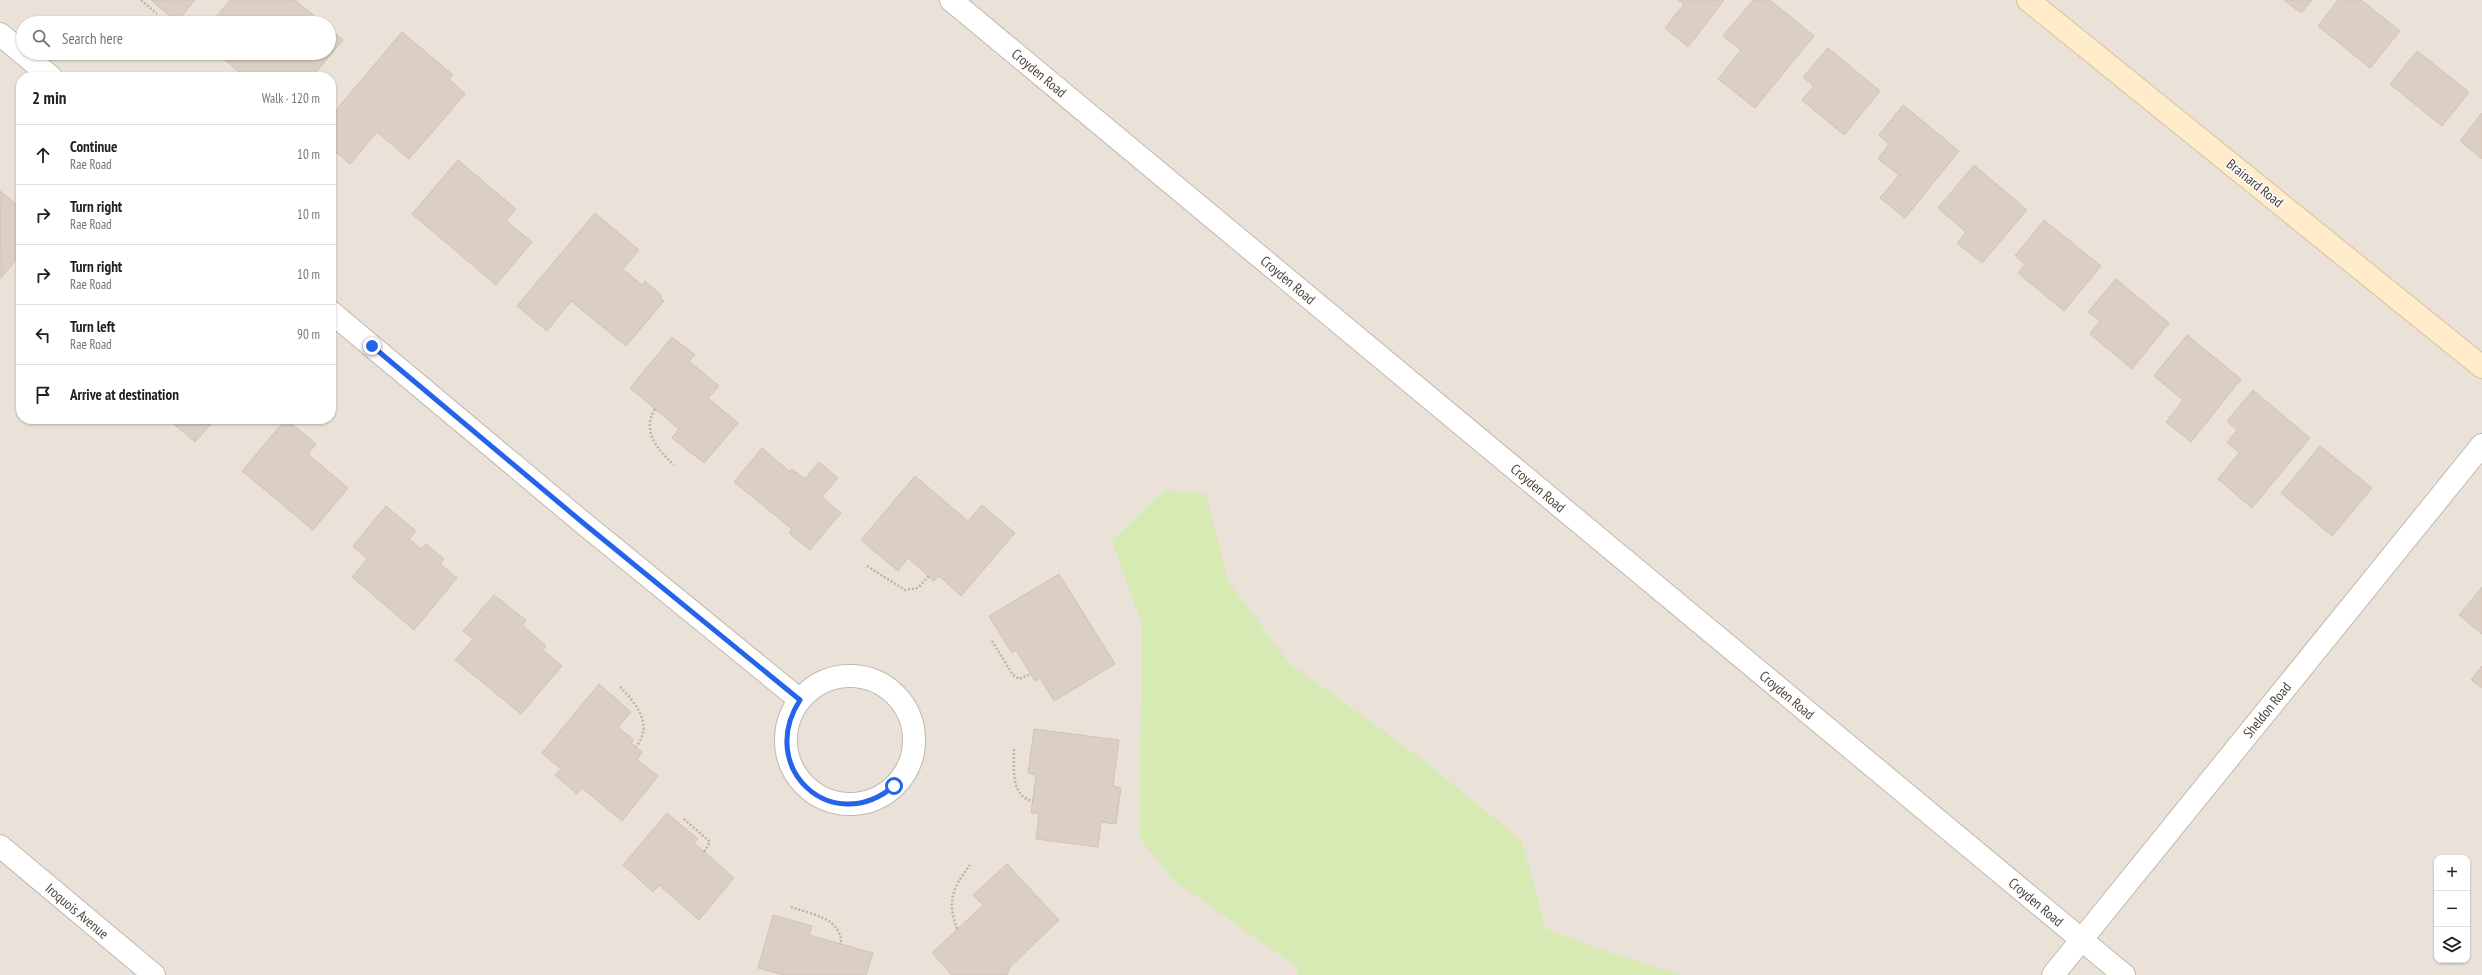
<!DOCTYPE html>
<meta charset="utf-8">
<style>
:root{--surface:#fff;--page:#f2f2f2;--text:#202124;--muted:#757577;--line:#e0e0e0}
body{margin:0;font-family:"PT Sans Narrow",sans-serif;background:var(--page);color:var(--text)}
.controls{position:absolute;right:12px;bottom:12px;display:grid;overflow:hidden;border-radius:8px;box-shadow:0 1px 3px #0004}
.controls button{width:36px;height:36px;display:grid;place-items:center;padding:0;border:0;border-bottom:1px solid var(--line);background:var(--surface);color:var(--text);font:20px sans-serif}
.stop{position:absolute;width:12px;height:12px;margin:-9px;border:3px solid #2563eb;border-radius:50%;background:#fff}
.stop.end{background:#2563eb;border-color:#fff;box-shadow:0 1px 4px #0008}
.list{margin:0;padding:0;list-style:none}
h2{display:flex;justify-content:space-between;align-items:center;height:52px;margin:0;padding:0 16px;font-size:17px}
h2 small{font-size:13px;font-weight:400;color:var(--muted)}
.list li{display:grid;grid-template-columns:26px 1fr auto;gap:12px;align-items:center;box-sizing:border-box;height:60px;padding:0 16px;border-top:1px solid var(--line)}
.list b{display:block;font-size:15px;white-space:nowrap}
.list p{margin:0;font-size:13px;white-space:nowrap;color:var(--muted)}
.list em{font-size:13px;font-style:normal;color:var(--muted)}
.icon{flex:none;width:22px;height:22px;fill:none;stroke:currentColor;stroke-width:2;stroke-linecap:round;stroke-linejoin:round}
.map{position:relative;flex:none;width:2482px;height:975px;overflow:hidden}
.search{position:absolute;background:var(--surface);box-shadow:0 1px 3px #0004;left:16px;top:16px;width:320px;height:44px;display:flex;align-items:center;gap:10px;box-sizing:border-box;padding:0 14px;border-radius:22px;color:var(--muted);font-size:15px}
.panel{position:absolute;background:var(--surface);box-shadow:0 1px 3px #0004;left:16px;top:72px;width:320px;height:352px;border-radius:16px}
.map>svg:first-child{display:block}
.residential{fill:#eae2d9;fill-rule:evenodd}
.green{fill:#d8eab3}
.building{fill:#dbcec3;stroke:#d3c2b3}
.lines{fill:none;stroke-linecap:round;stroke-linejoin:round}
.street-casing{stroke:#c2b8ad;stroke-width:24}
.secondary-casing{stroke:#d9c19c;stroke-width:24}
.path{stroke:#c4b19e;stroke-width:2.5;stroke-dasharray:2 2;stroke-linecap:butt}
.street{stroke:#fff;stroke-width:22}
.secondary{stroke:#ffeccb;stroke-width:22}
.route{stroke:#2563eb;stroke-width:5}
.labels{text-anchor:middle;stroke-width:3;stroke-linejoin:round;paint-order:stroke}
.street-label{font-size:14px;fill:#4a4138;stroke:#fff}
</style>
<div class="map">
<svg width="2482" height="975" viewBox="0 0 2482 975">
<rect width="100%" height="100%" fill="#f6f1eb"/>
<path class="residential" d="M0 0H2482V975H0ZM23 23H329V53H23ZM21 77H331V419H21ZM2437 858H2467V960H2437Z"/>
<polygon class="green" points="1165,490 1206,494 1228,581 1289,663 1421,758 1522,841 1545,928 1599,949 1681,975 1298,975 1298,968 1173,880 1139,838 1142,625 1112,541"/>
<g class="building">
<polygon points="151,0 195,0 177,22"/>
<polygon points="230,0 295,0 323,23 211,23"/>
<polygon points="1678,0 1724,0 1688,47 1665,28 1684,4"/>
<polygon points="1753,0 1770,0 1814,36 1755,108 1718,79 1741,50 1723,36"/>
<polygon points="2284,0 2312,0 2301,13"/>
<polygon points="2338,0 2361,0 2400,31 2370,68 2318,26"/>
<polygon points="329,28 343,40 312,77 245,77 221,57 225,53 329,53"/>
<polygon points="402,32 453,75 449,79 465,94 409,159 377,132 350,164 331,148 331,116"/>
<polygon points="1828,48 1880,91 1844,135 1802,100 1814,86 1803,77"/>
<polygon points="2417,51 2469,92 2442,126 2390,84"/>
<polygon points="1903,105 1959,151 1905,218 1880,198 1899,175 1878,159 1889,144 1879,135"/>
<polygon points="2482,113 2482,159 2460,141"/>
<polygon points="458,160 516,209 506,221 532,242 496,285 412,214"/>
<polygon points="1974,165 2027,210 1982,263 1957,243 1966,232 1938,208"/>
<polygon points="0,191 21,208 21,254 1,278"/>
<polygon points="595,213 639,250 623,269 642,285 645,281 662,296 660,298 664,301 626,346 571,301 547,331 517,306"/>
<polygon points="2044,220 2101,266 2064,311 2018,273 2025,264 2015,256"/>
<polygon points="2116,279 2169,323 2132,369 2090,334 2100,321 2088,312"/>
<polygon points="2187,335 2241,379 2191,442 2166,422 2183,400 2154,376"/>
<polygon points="672,337 695,355 689,361 719,386 708,398 738,423 704,463 672,438 679,429 630,388"/>
<polygon points="2253,390 2310,438 2252,508 2218,479 2239,453 2227,442 2237,430 2227,421"/>
<polygon points="168,419 215,419 195,442"/>
<polygon points="286,419 316,444 308,454 348,488 313,530 242,471"/>
<polygon points="2320,446 2372,488 2332,536 2281,493"/>
<polygon points="762,448 790,472 792,469 805,479 819,462 838,478 822,497 841,513 810,550 789,533 792,529 734,482"/>
<polygon points="915,476 968,521 982,505 1015,533 961,596 939,576 934,581 908,558 898,571 861,540"/>
<polygon points="386,506 416,531 409,539 421,549 426,544 444,559 440,564 457,578 414,630 352,577 367,559 353,546"/>
<polygon points="1059,574 1115,664 1054,701 1040,678 1035,681 1016,650 1012,653 989,616"/>
<polygon points="2482,587 2482,634 2459,615"/>
<polygon points="494,595 526,620 522,625 546,646 543,650 562,666 521,714 455,660 473,639 463,631"/>
<polygon points="2482,666 2482,688 2471,680"/>
<polygon points="599,684 631,712 618,727 634,740 631,743 642,752 637,760 658,776 622,821 582,788 577,794 555,775 561,769 542,753"/>
<polygon points="1034,729 1119,740 1113,786 1121,788 1116,824 1101,822 1098,847 1036,839 1039,814 1031,813 1036,775 1028,773"/>
<polygon points="667,813 698,839 694,843 734,878 699,920 659,885 653,892 623,865"/>
<polygon points="1007,864 1059,920 1010,967 1007,975 952,975 932,953 983,905 973,895"/>
<polygon points="773,915 812,926 809,935 873,953 866,975 784,975 758,968"/>
</g>
<g class="lines">
<defs>
<g id="street">
<polyline points="951,0 2124,975"/>
<polyline points="0,34 51,77"/>
<polyline points="331,312 582,522 800,700"/>
<circle cx="850" cy="740" r="64"/>
<polyline points="0,846 154,975"/>
<polyline points="2053,975 2482,445"/>
</g>
<polyline id="secondary" points="2028,0 2482,367"/>
</defs>
<use href="#street" class="street-casing"/>
<use href="#secondary" class="secondary-casing"/>
<g class="path">
<polyline points="141,0 157,14"/>
<path d="M655 409C641 431 658 450 674 465"/>
<polyline points="867,566 905,590 918,588 929,576"/>
<polyline points="992,641 1013,675 1019,679 1031,674"/>
<path d="M620 687C636 703 654 725 636 747"/>
<path d="M1014 749C1014 766 1010 797 1033 801"/>
<polyline points="684,819 710,842 704,852"/>
<path d="M791 907C811 914 842 918 841 944"/>
<path d="M957 929C947 900 952 889 970 865"/>
</g>
<use href="#street" class="street"/>
<use href="#secondary" class="secondary"/>
</g>
<g class="lines">
<path class="route" d="M372 346 582 522 800 700C756 768 832 838 894 786"/>
</g>
<g class="labels">
<g class="street-label">
<text transform="translate(1039 73) rotate(40)" y="5">Croyden Road</text>
<text transform="translate(2255 183) rotate(39)" y="5">Brainard Road</text>
<text transform="translate(1288 280) rotate(40)" y="5">Croyden Road</text>
<text transform="translate(1538 488) rotate(40)" y="5">Croyden Road</text>
<text transform="translate(1787 695) rotate(40)" y="5">Croyden Road</text>
<text transform="translate(2267 710) rotate(-51)" y="5">Sheldon Road</text>
<text transform="translate(2036 902) rotate(40)" y="5">Croyden Road</text>
<text transform="translate(77 911) rotate(40)" y="5">Iroquois Avenue</text>
</g>
</g>
</svg>
<div class="controls">
<button>+</button>
<button>−</button>
<button><svg class="icon" aria-label="layers" viewBox="0 0 24 24"><path d="M12 4l9 5-9 5-9-5zM3 14l9 5 9-5"/></svg></button>
</div>
<div class="stop" style="left:894px;top:786px"></div>
<div class="stop end" style="left:372px;top:346px"></div>
<div class="search"><svg class="icon" aria-label="search" viewBox="0 0 24 24"><circle cx="10" cy="10" r="6"/><path d="M15 15l6 6"/></svg>Search here</div>
<section class="panel">
<h2>2 min<small>Walk · 120 m</small></h2>
<ul class="list">
<li><svg class="icon" aria-label="ahead" viewBox="0 0 24 24"><path d="M12 20V5M6 11l6-6 6 6"/></svg><div><b>Continue</b><p>Rae Road</p></div><em>10 m</em></li>
<li><svg class="icon" aria-label="right" viewBox="0 0 24 24"><path d="M7 20v-9h11M14 6l5 5-5 5"/></svg><div><b>Turn right</b><p>Rae Road</p></div><em>10 m</em></li>
<li><svg class="icon" aria-label="right" viewBox="0 0 24 24"><path d="M7 20v-9h11M14 6l5 5-5 5"/></svg><div><b>Turn right</b><p>Rae Road</p></div><em>10 m</em></li>
<li><svg class="icon" aria-label="left" viewBox="0 0 24 24"><path d="M17 20v-9H6M10 6l-5 5 5 5"/></svg><div><b>Turn left</b><p>Rae Road</p></div><em>90 m</em></li>
<li><svg class="icon" aria-label="arrive" viewBox="0 0 24 24"><path d="M6 21V4h12l-3 4 3 4H6"/></svg><div><b>Arrive at destination</b></div></li>
</ul>
</section>
</div>
